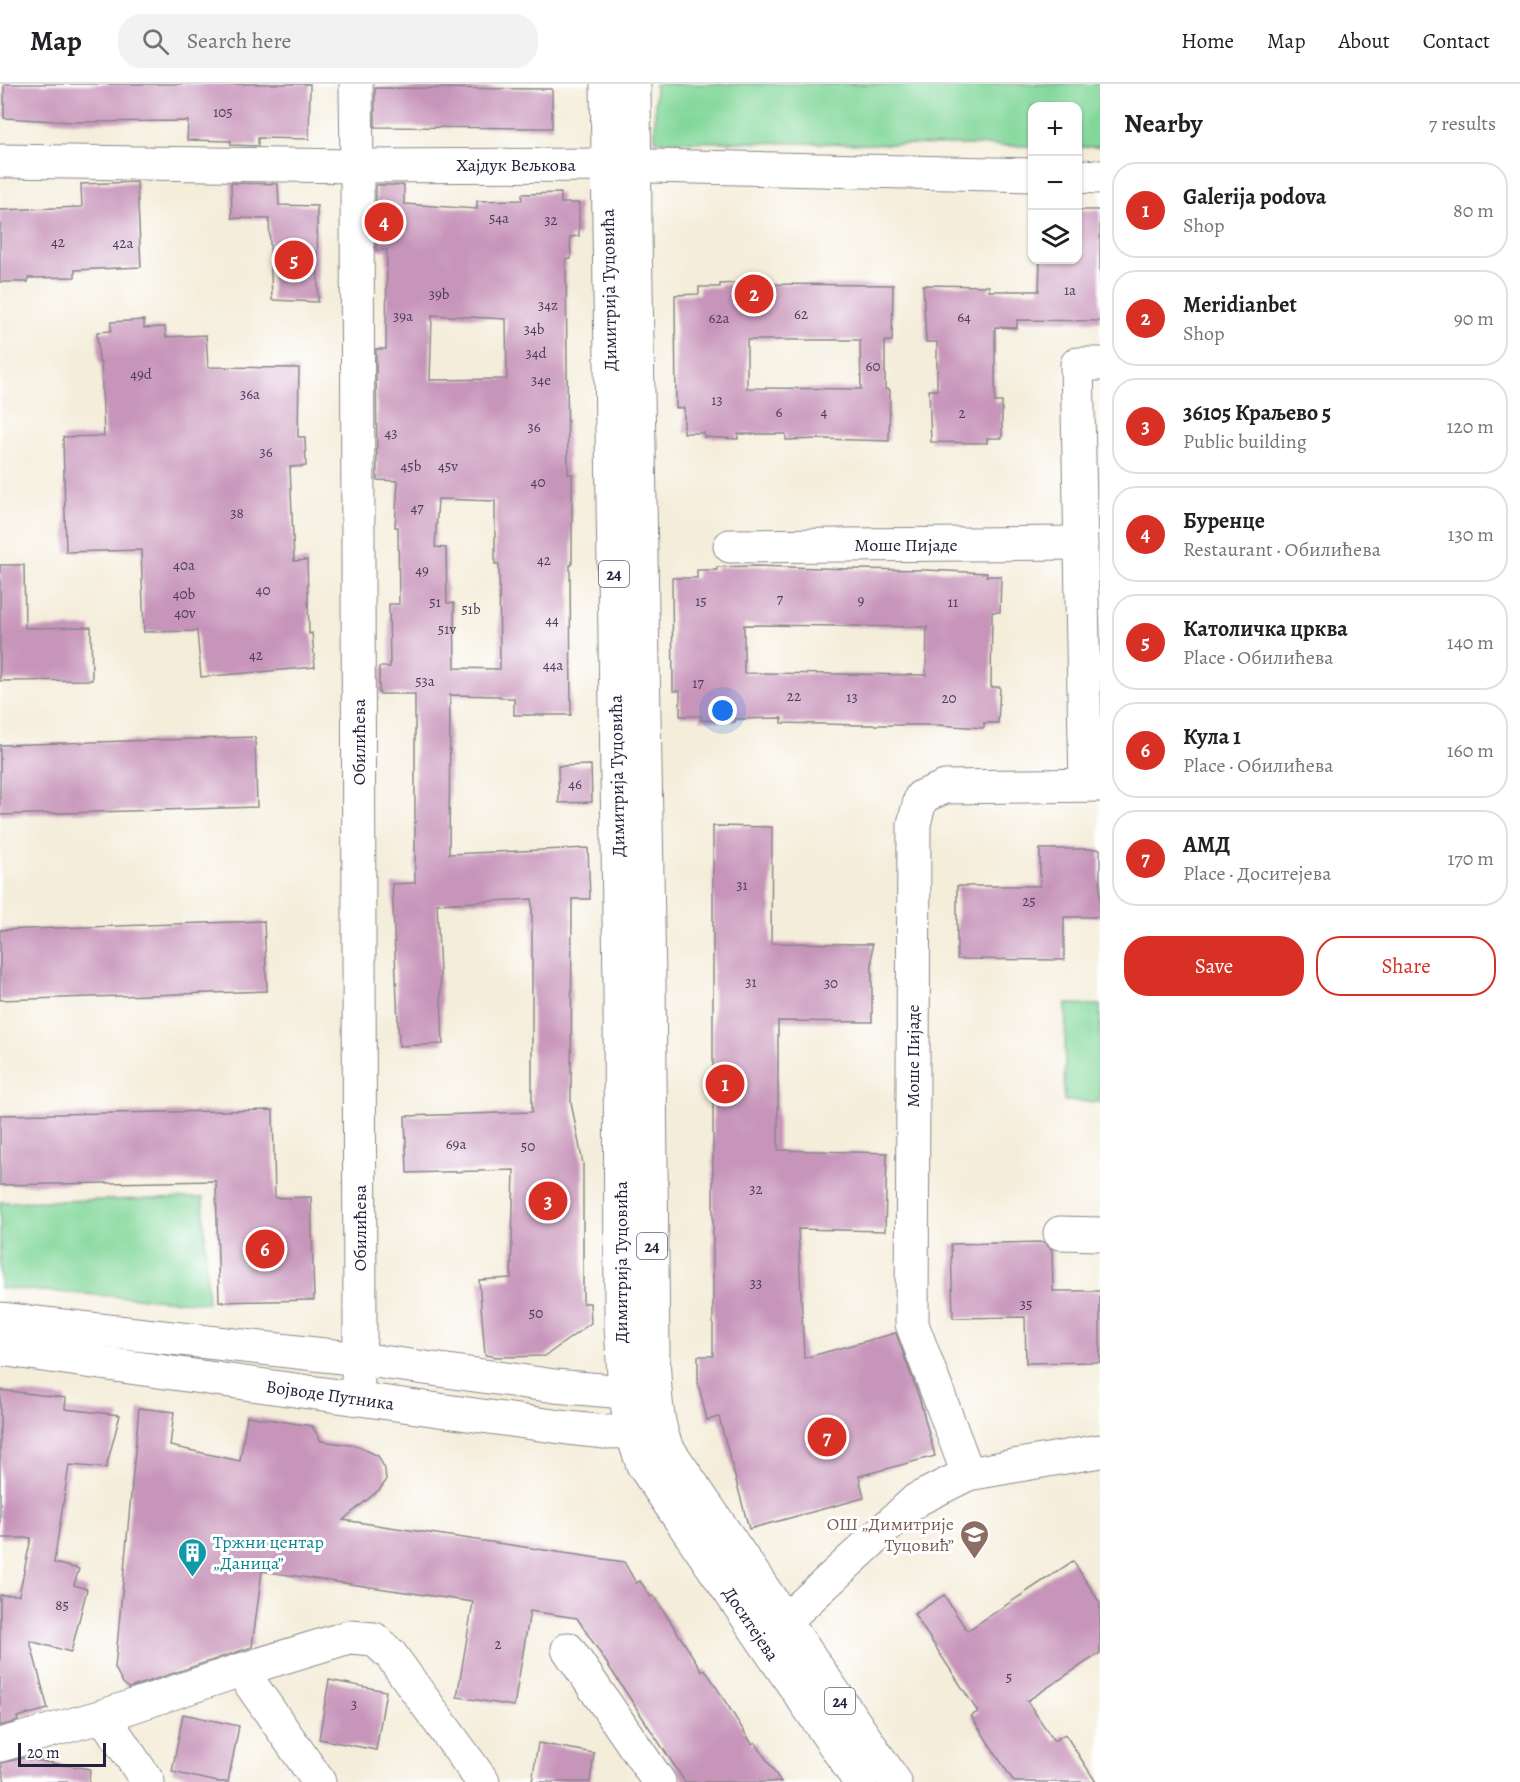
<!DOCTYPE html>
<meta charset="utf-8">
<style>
:root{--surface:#fff;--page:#f2f2f2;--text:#202124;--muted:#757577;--line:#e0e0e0;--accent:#d93025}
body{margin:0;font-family:Alegreya,serif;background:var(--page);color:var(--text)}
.controls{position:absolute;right:18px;top:18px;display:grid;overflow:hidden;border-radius:12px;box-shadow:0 2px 4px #0004}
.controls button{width:54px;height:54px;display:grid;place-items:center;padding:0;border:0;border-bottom:2px solid var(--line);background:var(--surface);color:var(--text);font:30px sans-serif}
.scale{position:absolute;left:18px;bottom:15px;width:88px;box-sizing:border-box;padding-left:6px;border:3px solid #22223b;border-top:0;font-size:16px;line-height:21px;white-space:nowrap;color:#22223b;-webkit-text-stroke:4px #fff;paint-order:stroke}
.you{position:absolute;left:723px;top:627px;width:21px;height:21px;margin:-15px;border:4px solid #fff;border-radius:50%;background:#1a73e8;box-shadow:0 0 0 9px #1a73e833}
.badge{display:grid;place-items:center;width:39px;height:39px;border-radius:50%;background:var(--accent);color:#fff;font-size:20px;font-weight:700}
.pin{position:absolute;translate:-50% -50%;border:3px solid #fff;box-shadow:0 2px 6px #0006}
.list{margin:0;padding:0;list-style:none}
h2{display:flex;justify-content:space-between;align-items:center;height:78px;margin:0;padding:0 24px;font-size:26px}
h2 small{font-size:20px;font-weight:400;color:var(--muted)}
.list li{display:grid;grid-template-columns:39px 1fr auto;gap:18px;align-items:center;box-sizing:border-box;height:96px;margin:0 12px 12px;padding:0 12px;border:2px solid var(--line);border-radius:24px}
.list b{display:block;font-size:22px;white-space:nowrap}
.list p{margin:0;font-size:20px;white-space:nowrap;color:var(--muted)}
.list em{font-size:20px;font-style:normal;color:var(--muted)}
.actions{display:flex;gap:12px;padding:18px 24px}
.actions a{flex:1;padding:14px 0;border:2px solid var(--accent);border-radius:24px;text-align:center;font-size:21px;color:var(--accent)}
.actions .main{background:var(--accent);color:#fff}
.icon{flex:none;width:33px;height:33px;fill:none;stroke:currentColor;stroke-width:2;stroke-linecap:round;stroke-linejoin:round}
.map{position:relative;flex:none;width:1100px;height:1698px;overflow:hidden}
header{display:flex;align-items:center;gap:36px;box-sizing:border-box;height:84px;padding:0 30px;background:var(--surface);border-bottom:2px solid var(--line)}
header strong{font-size:28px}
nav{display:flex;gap:33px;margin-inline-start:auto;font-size:21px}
.search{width:420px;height:54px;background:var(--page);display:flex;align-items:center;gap:15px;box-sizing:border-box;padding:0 21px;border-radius:24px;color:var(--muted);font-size:22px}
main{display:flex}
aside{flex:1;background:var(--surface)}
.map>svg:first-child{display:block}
.green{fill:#82d79a;stroke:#527c6a;stroke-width:1.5}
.building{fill:#c794ba;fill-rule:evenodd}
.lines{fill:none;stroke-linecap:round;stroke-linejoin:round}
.minor-casing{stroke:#8b888a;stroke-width:35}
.major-casing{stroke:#8b888a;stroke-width:35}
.minor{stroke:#fff;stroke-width:33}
.major{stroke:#fff;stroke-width:33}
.labels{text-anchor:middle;stroke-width:6;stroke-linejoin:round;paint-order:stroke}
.number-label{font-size:15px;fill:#4b3e5b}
.shield{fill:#fff;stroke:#646476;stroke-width:1.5}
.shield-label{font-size:16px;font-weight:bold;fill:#22223b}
.street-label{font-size:18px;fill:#22223b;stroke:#fff}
.education-label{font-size:18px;fill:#785e54;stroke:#fff;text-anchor:end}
.culture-label{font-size:18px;fill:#0d838f;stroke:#fff;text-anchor:start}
</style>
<header>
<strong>Map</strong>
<div class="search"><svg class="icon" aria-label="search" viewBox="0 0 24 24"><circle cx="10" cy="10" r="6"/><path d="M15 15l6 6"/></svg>Search here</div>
<nav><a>Home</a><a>Map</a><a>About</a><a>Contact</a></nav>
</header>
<main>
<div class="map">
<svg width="1100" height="1698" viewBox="0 0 1100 1698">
<rect width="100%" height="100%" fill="#fff"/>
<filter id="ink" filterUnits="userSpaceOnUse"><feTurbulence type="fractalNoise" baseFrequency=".0167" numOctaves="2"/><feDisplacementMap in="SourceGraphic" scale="12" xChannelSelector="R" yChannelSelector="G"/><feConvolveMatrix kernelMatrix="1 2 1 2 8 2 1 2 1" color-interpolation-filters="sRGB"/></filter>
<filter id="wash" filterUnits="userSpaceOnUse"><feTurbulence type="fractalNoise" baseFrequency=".008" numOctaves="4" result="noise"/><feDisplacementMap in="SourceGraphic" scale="24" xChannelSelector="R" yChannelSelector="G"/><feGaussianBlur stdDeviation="1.35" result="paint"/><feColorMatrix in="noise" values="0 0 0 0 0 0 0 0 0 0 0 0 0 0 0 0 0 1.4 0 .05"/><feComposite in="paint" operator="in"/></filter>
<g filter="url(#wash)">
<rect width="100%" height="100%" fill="#f4edda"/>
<g class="green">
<polygon points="655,0 1100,0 1100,63 1078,63 1078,22 1032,22 1032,62 655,57"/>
<polygon points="1066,920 1100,921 1100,1018 1064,1017"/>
<polygon points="203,1114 208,1219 0,1204 0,1118"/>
</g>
<g id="blocks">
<g class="building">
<polygon points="4,0 310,0 309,55 258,54 258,62 231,61 231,57 187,56 188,37 74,38 4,34"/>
<polygon points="375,4 552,5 552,44 375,43"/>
<polygon points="137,98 141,183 75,186 75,193 28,194 28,198 0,198 0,126 82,123 81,100"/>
<polygon points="231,99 278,100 279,121 317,122 318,218 272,216 269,135 232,134"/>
<path d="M376 101H404V120L477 125V117L522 116V110L561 109V119H579V152L570 153 571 175H566L568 390H572V481H570L571 631H514V614H500V612L450 611 449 770 588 764 590 815H572L571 1018 583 1080V1219H590L591 1239 545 1272 497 1273 485 1271 479 1196 511 1194 514 1086 407 1089 405 1032 532 1028V815L437 820 443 960 399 962 392 800 415 799V610H379V583H390L389 520H399L398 443H395L398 397 377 396 376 265H386L387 166H376ZM432 231 506 235 507 295 430 296ZM438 415 495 417V480H499L500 585 455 584 454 519H447L446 464 435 463Z"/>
<polygon points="1077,126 1100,126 1100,237 1017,236 1017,244 995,243 995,318 1002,318 1002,354 987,354 987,359 931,358 929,306 937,306 937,258 926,258 923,201 989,202 989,207 1039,207 1040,176 1077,176"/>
<path d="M756 198V200L893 201 892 257H885V305L890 306 889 357 822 355 786 356V350H738V355L704 353V349H684V324H676L675 211 699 210V203H720V200ZM747 256H860L861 305 747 304Z"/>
<polygon points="144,236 144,244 165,243 166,253 206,251 208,283 299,284 298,353 305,353 306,382 290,383 294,477 307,476 309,550 312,549 315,583 201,593 197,547 144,548 141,466 66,468 63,353 104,352 101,278 99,279 97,248 111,247 111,238"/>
<polygon points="0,481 24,481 25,544 91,543 92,596 0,597"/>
<path d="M754 482 850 485 926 486 987 489 986 492H1001L1000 528H992L991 603H1000L998 639H984V644L935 641H862L782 639V634L735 635V638L700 636 701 632H680V607H673L672 494H697V486H717V483ZM744 541 927 543 926 591 744 589Z"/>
<polygon points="255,653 257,723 0,731 0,661"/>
<polygon points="591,681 592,718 559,719 558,682"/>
<polygon points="713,742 772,743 771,859 872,860 872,938 778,937 778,1066 887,1069 885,1147 798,1145 804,1274 896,1249 919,1313 935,1372 859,1392 864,1414 749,1445 719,1333 707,1336 698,1299 698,1272 713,1272"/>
<polygon points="1040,765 1100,765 1100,833 1064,833 1064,876 957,875 957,802 1040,802"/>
<polygon points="264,837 267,907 0,916 0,846"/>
<polygon points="273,1026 275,1114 311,1113 314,1216 219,1218 216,1097 0,1101 0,1031"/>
<polygon points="1044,1158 1052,1166 1053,1207 1100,1207 1100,1278 1026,1279 1025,1233 953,1234 951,1160"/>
<polygon points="0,1306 66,1314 65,1325 120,1331 106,1384 69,1381 54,1479 79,1485 74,1501 87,1505 71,1568 30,1557 48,1625 17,1633 18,1637 0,1642 0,1511 19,1511 31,1454 0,1454"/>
<polygon points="139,1324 174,1328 170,1362 240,1377 247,1332 312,1342 321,1357 358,1362 378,1372 385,1385 386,1397 380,1405 343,1436 624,1478 636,1499 640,1497 651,1513 654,1512 702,1587 705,1585 752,1660 755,1658 781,1698 685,1698 577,1534 530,1527 514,1622 457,1613 473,1518 262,1487 252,1563 129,1604 123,1599 115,1584"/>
<polygon points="1073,1477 1100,1519 1100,1569 1027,1617 1054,1657 1065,1650 1096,1698 1014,1698 971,1632 978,1628 914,1530 944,1511 967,1547"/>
<polygon points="329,1596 386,1607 376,1666 319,1655"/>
<polygon points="183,1630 239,1642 228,1698 218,1698 172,1688"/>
<polygon points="538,1659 594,1669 590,1698 532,1698"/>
<polygon points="27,1673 27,1675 90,1685 89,1698 5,1698 1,1679"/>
</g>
</g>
</g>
<g filter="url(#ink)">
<use href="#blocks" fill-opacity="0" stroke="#8b888a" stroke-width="1.5"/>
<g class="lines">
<defs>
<g id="minor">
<polyline points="356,0 357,82 360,1252 357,1315"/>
<polyline points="0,77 357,82 608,81 1032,91"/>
<polyline points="1078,92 1100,93"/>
<polyline points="730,462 1081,459"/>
<polyline points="1086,701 1077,280 1100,280"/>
<polyline points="1060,1149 1100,1150"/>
<polyline points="968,1390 912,1240 914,740 921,713 945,703 1100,701"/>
<polyline points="785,1537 916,1416 968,1390 1100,1367"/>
<polyline points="568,1565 659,1698"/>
<polyline points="241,1586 319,1698"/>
<polyline points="103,1632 148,1698"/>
<polyline points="0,1661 103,1632 241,1586 349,1553 374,1555 391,1571 483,1698"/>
</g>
<g id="major">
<polyline points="607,0 620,900 621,1243 625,1308 632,1349 643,1381 860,1698"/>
<path d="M634 0 635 151 649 897 653 1272C655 1303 655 1334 666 1362L895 1698"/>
<polyline points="0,1235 360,1275 555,1302 647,1310"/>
<polyline points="0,1265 568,1344 605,1348 652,1347"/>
</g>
</defs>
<use href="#minor" class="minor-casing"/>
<use href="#major" class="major-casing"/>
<use href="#minor" class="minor"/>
<use href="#major" class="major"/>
</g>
</g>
<defs>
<symbol id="school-pin" viewBox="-11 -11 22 30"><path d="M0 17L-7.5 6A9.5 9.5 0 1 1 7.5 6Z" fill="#8d6e63" stroke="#fff"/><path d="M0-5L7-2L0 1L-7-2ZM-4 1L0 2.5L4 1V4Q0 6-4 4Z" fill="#fff"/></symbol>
<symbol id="building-pin" viewBox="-11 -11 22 30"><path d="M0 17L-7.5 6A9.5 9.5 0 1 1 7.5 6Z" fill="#0f9aa8" stroke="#fff"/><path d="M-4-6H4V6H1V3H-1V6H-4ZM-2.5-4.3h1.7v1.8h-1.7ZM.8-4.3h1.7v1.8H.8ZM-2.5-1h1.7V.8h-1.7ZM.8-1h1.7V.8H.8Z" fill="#fff"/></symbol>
</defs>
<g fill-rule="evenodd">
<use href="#school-pin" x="958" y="1434" width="33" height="45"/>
<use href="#building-pin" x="176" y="1452" width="33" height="45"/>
</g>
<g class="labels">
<g class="number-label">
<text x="223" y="33">105</text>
<text x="499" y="139">54a</text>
<text x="551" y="141">32</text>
<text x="58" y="163">42</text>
<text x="123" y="164">42a</text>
<text x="1070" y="211">1a</text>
<text x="439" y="215">39b</text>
<text x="548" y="226">34z</text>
<text x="801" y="235">62</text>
<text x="403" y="237">39a</text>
<text x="964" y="238">64</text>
<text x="719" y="239">62a</text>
<text x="534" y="250">34b</text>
<text x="536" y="274">34d</text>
<text x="873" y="287">60</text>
<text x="141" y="295">49d</text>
<text x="541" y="301">34e</text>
<text x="250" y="315">36a</text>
<text x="717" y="321">13</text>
<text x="779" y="333">6</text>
<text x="824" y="333">4</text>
<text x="962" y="334">2</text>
<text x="534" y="348">36</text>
<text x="391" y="354">43</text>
<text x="266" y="373">36</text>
<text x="411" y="387">45b</text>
<text x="448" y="387">45v</text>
<text x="538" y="403">40</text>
<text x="417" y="429">47</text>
<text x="237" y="434">38</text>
<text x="544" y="481">42</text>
<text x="184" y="486">40a</text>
<text x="422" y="491">49</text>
<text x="263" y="511">40</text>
<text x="184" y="515">40b</text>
<text x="780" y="520">7</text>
<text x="861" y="521">9</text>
<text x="701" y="522">15</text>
<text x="435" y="523">51</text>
<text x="953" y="523">11</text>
<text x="471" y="530">51b</text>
<text x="185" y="534">40v</text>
<text x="552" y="541">44</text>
<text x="447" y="550">51v</text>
<text x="256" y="576">42</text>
<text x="553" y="586">44a</text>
<text x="425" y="602">53a</text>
<text x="698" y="604">17</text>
<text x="794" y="617">22</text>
<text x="852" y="618">13</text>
<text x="949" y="619">20</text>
<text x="575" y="705">46</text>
<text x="742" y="806">31</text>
<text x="1029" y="822">25</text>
<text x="751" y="903">31</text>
<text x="831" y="904">30</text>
<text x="456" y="1065">69a</text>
<text x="528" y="1067">50</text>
<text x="756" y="1110">32</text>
<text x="756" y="1204">33</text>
<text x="1026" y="1225">35</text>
<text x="536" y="1234">50</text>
<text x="62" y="1526">85</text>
<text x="498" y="1565">2</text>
<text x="1009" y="1598">5</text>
<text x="354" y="1625">3</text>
</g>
<g class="shield">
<rect x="599" y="477" width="30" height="26" rx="4.5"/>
<rect x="637" y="1149" width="30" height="26" rx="4.5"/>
<rect x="825" y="1604" width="30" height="26" rx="4.5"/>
</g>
<g class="shield-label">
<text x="614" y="496">24</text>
<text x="652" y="1168">24</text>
<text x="840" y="1623">24</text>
</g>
<g class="street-label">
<text x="516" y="87">Хајдук Вељкова</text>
<text transform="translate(609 206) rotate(-91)" y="6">Димитрија Туцовића</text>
<text x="906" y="467">Моше Пијаде</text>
<text transform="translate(359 658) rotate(-90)" y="6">Обилићева</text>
<text transform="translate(617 692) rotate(-91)" y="6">Димитрија Туцовића</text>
<text transform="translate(913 972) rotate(-90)" y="6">Моше Пијаде</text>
<text transform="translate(360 1144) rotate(-90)" y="6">Обилићева</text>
<text transform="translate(621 1178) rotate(-90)" y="6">Димитрија Туцовића</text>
<text transform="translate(330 1311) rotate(8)" y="6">Војводе Путника</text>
<text transform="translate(751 1540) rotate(56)" y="6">Доситејева</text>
</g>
<g class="education-label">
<text x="954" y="1446">ОШ „Димитрије<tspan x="954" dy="21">Туцовић”</tspan></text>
</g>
<g class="culture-label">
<text x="213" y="1464">Тржни центар<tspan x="213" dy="21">„Даница”</tspan></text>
</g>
</g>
</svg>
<div class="controls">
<button>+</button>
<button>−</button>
<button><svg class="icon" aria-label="layers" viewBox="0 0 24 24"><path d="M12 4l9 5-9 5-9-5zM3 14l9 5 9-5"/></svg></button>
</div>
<div class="scale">20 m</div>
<div class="you"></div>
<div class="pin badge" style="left:725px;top:1000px">1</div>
<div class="pin badge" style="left:754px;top:210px">2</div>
<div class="pin badge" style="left:548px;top:1117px">3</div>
<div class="pin badge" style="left:384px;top:138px">4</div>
<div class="pin badge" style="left:294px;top:176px">5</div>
<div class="pin badge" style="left:265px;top:1165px">6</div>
<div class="pin badge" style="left:827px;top:1353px">7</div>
</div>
<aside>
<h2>Nearby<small>7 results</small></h2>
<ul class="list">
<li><span class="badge">1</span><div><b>Galerija podova</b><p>Shop</p></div><em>80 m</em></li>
<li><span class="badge">2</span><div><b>Meridianbet</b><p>Shop</p></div><em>90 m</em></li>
<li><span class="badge">3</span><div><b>36105 Краљево 5</b><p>Public building</p></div><em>120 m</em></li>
<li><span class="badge">4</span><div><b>Буренце</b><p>Restaurant · Обилићева</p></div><em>130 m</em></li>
<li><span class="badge">5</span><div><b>Католичка црква</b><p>Place · Обилићева</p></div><em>140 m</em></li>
<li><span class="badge">6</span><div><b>Кула 1</b><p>Place · Обилићева</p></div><em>160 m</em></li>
<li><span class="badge">7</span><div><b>АМД</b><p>Place · Доситејева</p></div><em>170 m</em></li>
</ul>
<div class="actions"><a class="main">Save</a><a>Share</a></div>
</aside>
</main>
